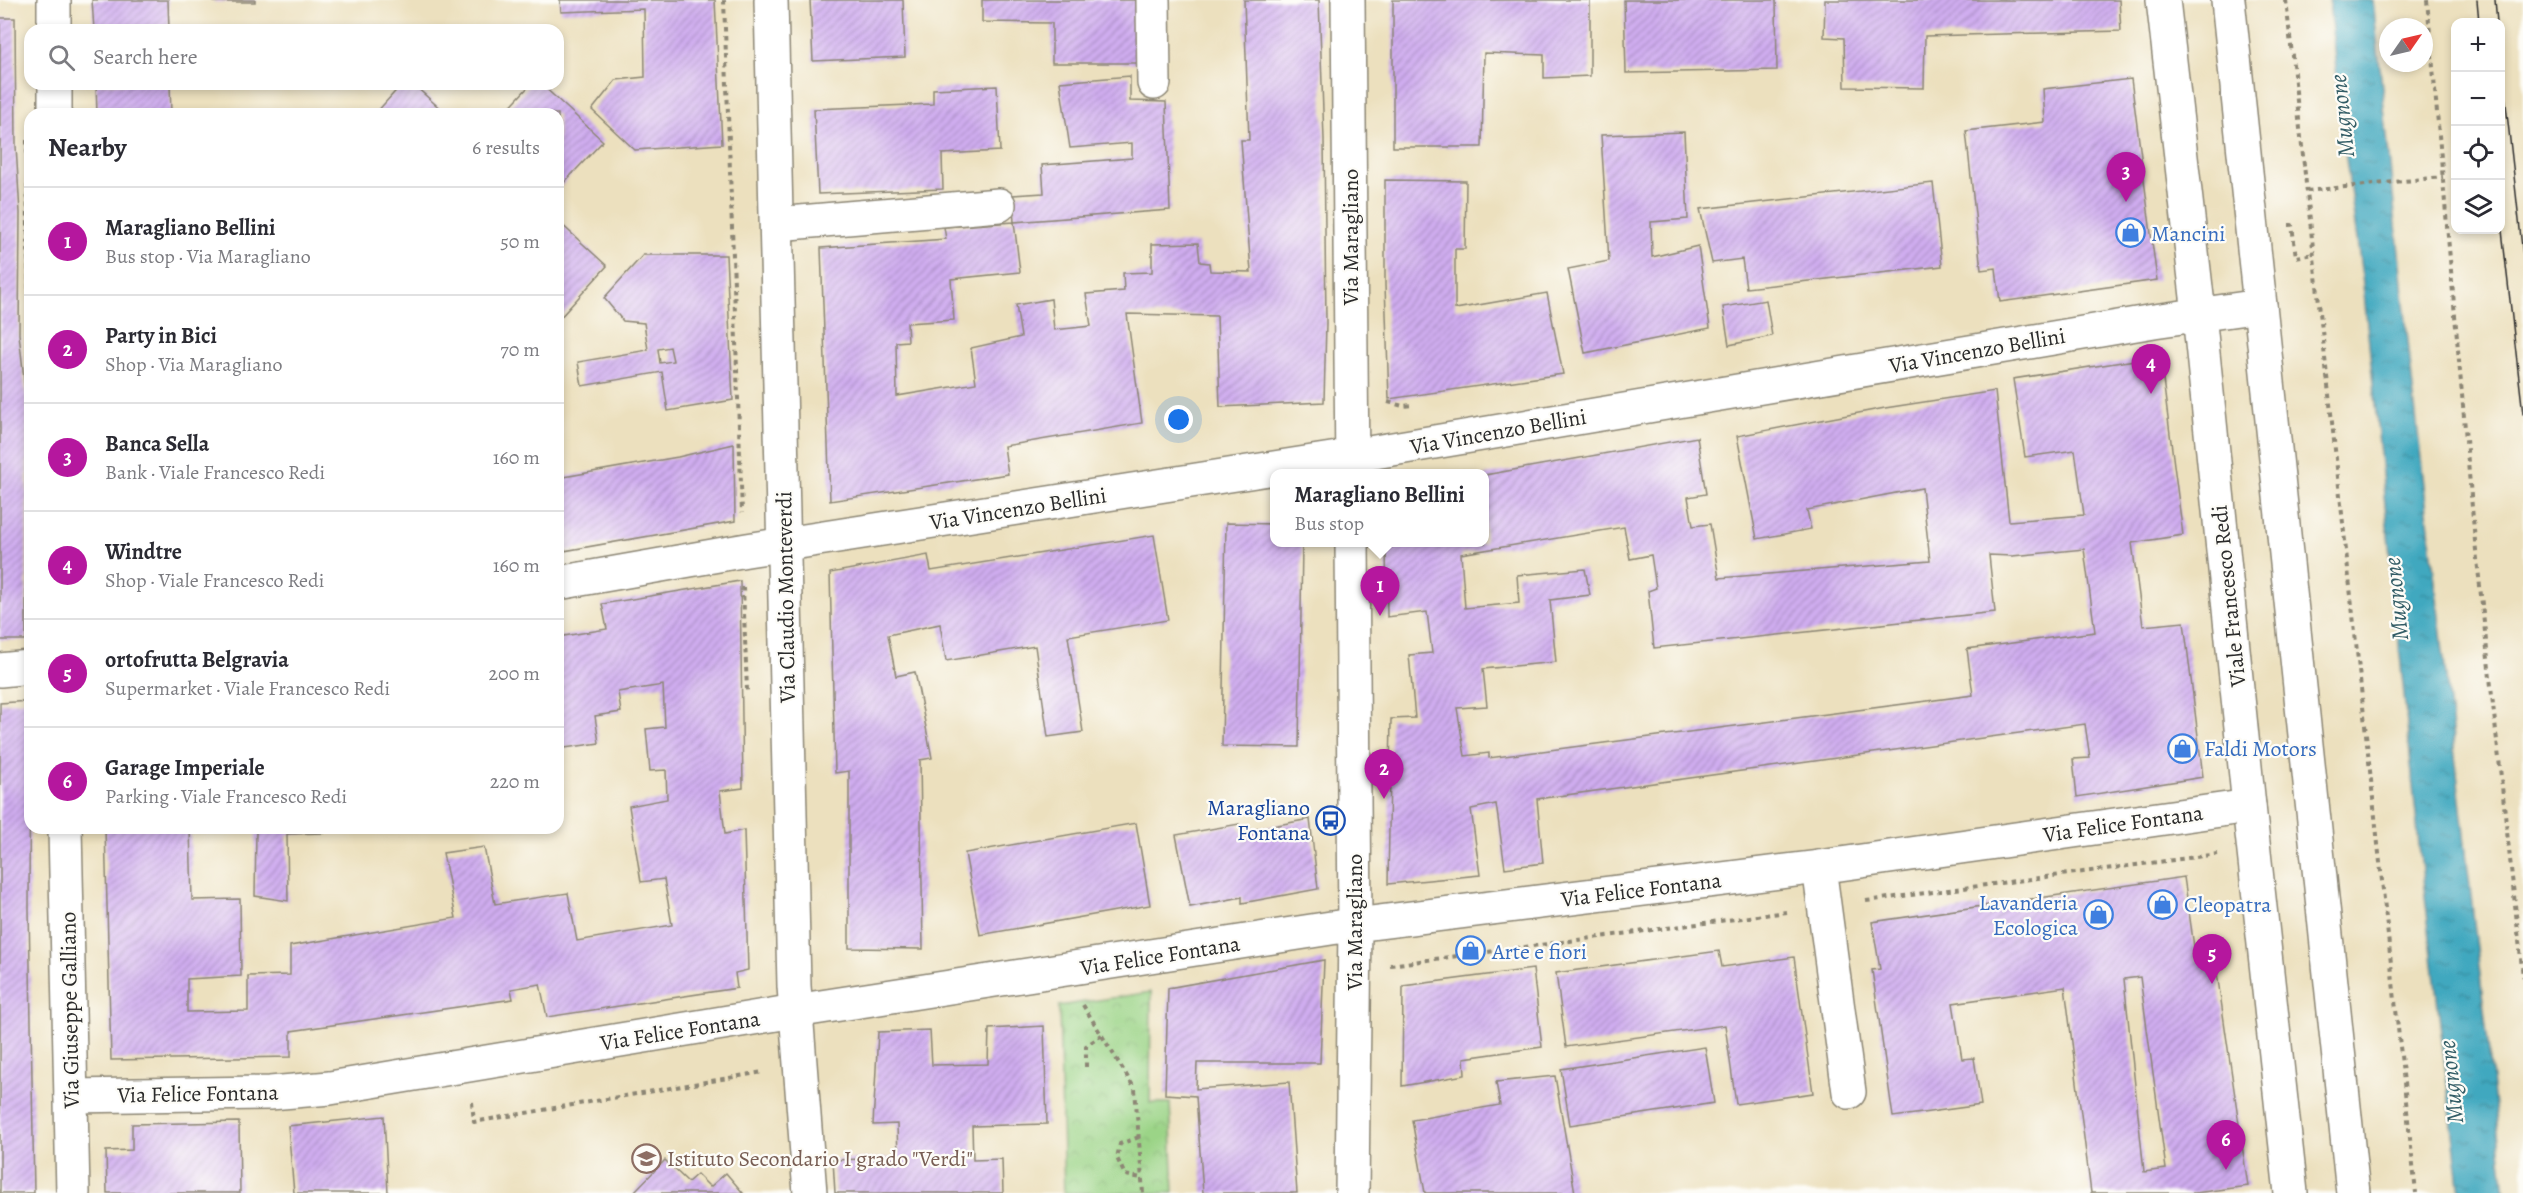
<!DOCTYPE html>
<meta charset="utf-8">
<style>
:root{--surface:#fff;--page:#f7f7f7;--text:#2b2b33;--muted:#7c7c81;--line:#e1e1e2;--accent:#b5179e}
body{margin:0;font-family:Alegreya,serif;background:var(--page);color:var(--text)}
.controls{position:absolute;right:18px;top:18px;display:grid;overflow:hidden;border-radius:12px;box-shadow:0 3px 9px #0003}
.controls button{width:54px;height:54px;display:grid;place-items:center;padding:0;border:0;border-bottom:2px solid var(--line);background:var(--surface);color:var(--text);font:30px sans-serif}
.compass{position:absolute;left:2379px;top:18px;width:54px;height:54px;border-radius:50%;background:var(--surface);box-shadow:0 3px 9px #0003;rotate:56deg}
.you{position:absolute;left:1179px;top:420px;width:21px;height:21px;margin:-15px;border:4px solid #fff;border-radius:50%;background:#1a73e8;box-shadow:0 0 0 9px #1a73e833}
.badge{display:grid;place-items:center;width:39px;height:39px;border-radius:50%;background:var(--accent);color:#fff;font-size:20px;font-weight:700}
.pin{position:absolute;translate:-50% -50px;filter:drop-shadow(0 2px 3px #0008)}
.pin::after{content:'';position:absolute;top:32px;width:21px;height:18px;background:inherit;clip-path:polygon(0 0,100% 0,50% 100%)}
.popup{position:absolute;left:1270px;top:469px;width:219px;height:78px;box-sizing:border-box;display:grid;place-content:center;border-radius:12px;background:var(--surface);filter:drop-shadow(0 2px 4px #0005);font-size:20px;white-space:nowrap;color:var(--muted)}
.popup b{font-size:22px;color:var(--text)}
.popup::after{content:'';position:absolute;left:50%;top:100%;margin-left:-12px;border:12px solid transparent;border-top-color:var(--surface)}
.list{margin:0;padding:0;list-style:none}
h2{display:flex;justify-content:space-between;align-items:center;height:78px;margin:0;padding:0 24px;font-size:26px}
h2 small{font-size:20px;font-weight:400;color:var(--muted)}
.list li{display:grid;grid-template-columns:39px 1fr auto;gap:18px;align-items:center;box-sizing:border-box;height:108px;padding:0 24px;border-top:2px solid var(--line)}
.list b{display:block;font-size:22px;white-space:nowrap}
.list p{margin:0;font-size:20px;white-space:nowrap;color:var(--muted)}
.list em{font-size:20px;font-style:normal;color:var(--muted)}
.icon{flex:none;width:33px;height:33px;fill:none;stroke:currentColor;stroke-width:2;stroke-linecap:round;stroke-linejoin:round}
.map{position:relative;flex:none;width:2523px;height:1193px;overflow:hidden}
.search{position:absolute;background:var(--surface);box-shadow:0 3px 9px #0003;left:24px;top:24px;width:540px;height:66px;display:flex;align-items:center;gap:15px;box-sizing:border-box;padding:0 21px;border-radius:18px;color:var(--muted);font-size:22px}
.panel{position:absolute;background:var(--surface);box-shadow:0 3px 9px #0003;left:24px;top:108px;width:540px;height:726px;border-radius:18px}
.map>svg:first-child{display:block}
.park{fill:url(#park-crowns);stroke:#638059;stroke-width:1.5}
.water{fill:url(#water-ripples);stroke:#356a75;stroke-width:1.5}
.building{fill:url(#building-hatch);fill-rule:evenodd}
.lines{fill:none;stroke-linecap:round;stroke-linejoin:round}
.minor-casing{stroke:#8c8674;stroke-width:36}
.major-casing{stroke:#8c8674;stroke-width:36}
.path{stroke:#8c8674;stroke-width:4;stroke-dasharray:4.5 4.5;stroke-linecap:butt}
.minor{stroke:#fff;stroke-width:33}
.major{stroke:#fff;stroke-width:33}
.tram{stroke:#2b2b2b;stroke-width:1.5}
.labels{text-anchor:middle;stroke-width:4.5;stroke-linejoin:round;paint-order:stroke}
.shop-label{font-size:22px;fill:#366cbe;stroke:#fdfcf7;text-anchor:start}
.street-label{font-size:22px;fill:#2b2b2b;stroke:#fdfcf7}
.transit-label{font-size:22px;fill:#164399;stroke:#fdfcf7;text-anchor:end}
.education-label{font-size:22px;fill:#785e54;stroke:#fdfcf7;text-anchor:start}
.water-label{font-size:24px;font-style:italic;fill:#335d66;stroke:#fdfcf7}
</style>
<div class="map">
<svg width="2523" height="1193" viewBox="0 0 2523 1193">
<defs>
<pattern id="park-crowns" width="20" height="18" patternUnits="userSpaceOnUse" patternTransform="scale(1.5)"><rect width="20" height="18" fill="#9bd487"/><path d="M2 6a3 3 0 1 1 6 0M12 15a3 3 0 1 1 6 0" fill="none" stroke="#86b675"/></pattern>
<pattern id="water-ripples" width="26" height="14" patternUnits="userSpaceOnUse" patternTransform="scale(1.5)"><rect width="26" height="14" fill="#3fa8bf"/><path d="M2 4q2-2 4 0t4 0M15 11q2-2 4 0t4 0" fill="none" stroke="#35899b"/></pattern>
<pattern id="building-hatch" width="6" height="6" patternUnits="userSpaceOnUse" patternTransform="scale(1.5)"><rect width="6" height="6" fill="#d0adf0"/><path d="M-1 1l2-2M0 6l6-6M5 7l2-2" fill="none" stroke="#a98dc3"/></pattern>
</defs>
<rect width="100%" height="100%" fill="#fdfcf7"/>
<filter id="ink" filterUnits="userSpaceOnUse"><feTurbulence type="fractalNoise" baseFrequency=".0167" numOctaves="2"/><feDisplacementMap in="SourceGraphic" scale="12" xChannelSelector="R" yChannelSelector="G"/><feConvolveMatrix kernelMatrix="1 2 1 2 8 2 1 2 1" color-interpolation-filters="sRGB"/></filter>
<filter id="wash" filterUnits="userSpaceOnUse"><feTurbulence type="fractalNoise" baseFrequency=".008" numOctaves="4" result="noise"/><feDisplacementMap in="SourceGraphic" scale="24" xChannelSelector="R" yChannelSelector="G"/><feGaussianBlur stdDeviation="1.35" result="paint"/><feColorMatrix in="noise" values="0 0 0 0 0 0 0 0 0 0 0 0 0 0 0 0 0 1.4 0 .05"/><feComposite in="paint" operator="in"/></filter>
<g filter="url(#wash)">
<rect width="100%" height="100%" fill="#ece0be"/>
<polygon class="park" points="1151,992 1150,1103 1170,1103 1174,1193 1064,1193 1059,1006"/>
<polygon class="water" points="2329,0 2373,0 2412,380 2505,1193 2460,1193 2419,845 2363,284 2342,129"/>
<g id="blocks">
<g class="building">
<polygon points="92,0 168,0 169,30 94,30"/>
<rect x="214" y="0" width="41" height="2"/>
<polygon points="560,0 715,0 722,144 635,150 592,110 616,80 645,77 644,9 561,12"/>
<polygon points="810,0 903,0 905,57 813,61"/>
<polygon points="982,0 1137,0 1137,63 1052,63 1052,23 982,22"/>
<polygon points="1244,0 1319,0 1324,139 1326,323 1324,402 1220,407 1217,316 1127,314 1142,423 1004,446 1008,474 830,501 821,248 946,239 944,227 1014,222 1012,195 1044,193 1042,165 1132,158 1132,143 1070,148 1060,82 1130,76 1130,101 1166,102 1170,210 1014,222 1020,272 951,279 954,320 907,323 908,341 896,342 897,396 976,383 971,348 1021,337 1016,305 1051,299 1054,330 1091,326 1086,294 1124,291 1123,273 1152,272 1152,244 1198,243 1200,262 1209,263 1210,271 1251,272 1241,140 1249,140"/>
<polygon points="1393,0 1590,0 1590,76 1544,78 1544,55 1484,53 1482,147 1393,147"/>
<polygon points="1624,0 1776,0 1777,70 1626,73"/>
<polygon points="1825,0 2119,0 2121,31 1925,36 1924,88 1845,87 1844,38 1824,37"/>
<polygon points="0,18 15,18 16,146 20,213 19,334 27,406 26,640 0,640"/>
<polygon points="2131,79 2157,280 2000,302 1996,268 1981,270 1966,131 2045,122 2043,89"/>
<polygon points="96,84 170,84 171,114 97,114"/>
<polygon points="402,84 413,84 446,114 375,114"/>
<polygon points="531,84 541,84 603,141 558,189 558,114 503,114"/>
<polygon points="997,86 1000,151 942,154 943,189 818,194 814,109 933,104 933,89"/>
<polygon points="1684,132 1688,219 1651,222 1652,257 1698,246 1710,328 1585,353 1568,269 1609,261 1601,135"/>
<polygon points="1385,180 1466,181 1465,249 1455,249 1455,309 1547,293 1563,374 1389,399 1385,285"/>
<polygon points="1933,183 1942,266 1746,288 1742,259 1712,263 1700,209"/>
<polygon points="558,221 607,266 558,320"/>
<path d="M643 255H726L733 400 668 411 662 372 582 386 578 362 648 350 644 323 623 321 604 298ZM670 347 673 361 660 363 658 349Z"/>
<polygon points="1766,300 1772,336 1729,345 1723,307"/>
<path d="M2160 356 2183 535 2132 543 2143 626 2184 622 2203 777 2077 797 2073 759 2090 758 2085 724 1537 799 1543 863 1505 868 1496 804 1471 809 1480 875 1388 884 1391 719 1415 718 1409 655 1432 653 1427 612 1387 617 1386 543H1485V475L1697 437 1706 494 1688 497 1693 526 1710 524 1719 578 1930 561 1922 488 1807 510 1811 529 1757 539 1737 436 1885 408 1995 391 2009 521 2084 515 2075 450 2025 457 2013 379ZM1624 527 1630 559 1651 555 1656 588 1648 591 1654 648 1995 612 1989 555 2012 556 2084 549 2095 632 1967 649 1973 695 1489 758V753L1465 756 1457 708 1487 706 1483 669 1556 662 1550 600 1590 595 1585 569 1517 575 1519 603 1465 608 1461 554Z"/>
<polygon points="734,444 735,521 558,552 558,478 678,457"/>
<polygon points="1226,523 1275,524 1275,543 1302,543 1299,747 1222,746"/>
<polygon points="1154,535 1168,620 1068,636 1083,732 1048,737 1035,646 946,661 940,624 888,635 896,676 915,672 932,758 920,760 923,949 849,948 849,771 835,773 830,573 928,555 931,571"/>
<polygon points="740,581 743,788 720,791 725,834 744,830 748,970 735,973 737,988 547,1017 540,984 511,989 513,999 291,1031 291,1057 111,1060 105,828 190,828 192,900 240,899 241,976 187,979 187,1012 248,1011 248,976 290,975 290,946 456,918 443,853 484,847 495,904 568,893 577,941 672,925 664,879 641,882 629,806 667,799 666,770 650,771 646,729 665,727 663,685 618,692 621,712 595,716 599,743 558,749 558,637 607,629 602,604"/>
<polygon points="30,701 29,909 34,1193 0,1193 0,703"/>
<polygon points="1310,819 1318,889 1242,903 1242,897 1190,907 1176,835 1239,824 1241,832"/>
<polygon points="1136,823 1150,905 980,935 965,853"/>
<polygon points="232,828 323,828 324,833 287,834 288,901 255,896 256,830 232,831"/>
<path d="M2184 877 2196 961 2215 959 2248 1186 2195 1193H2091L2065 987 1953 1003 1962 1059 1974 1058 1981 1105 1893 1117 1872 970 1880 969 1872 922ZM2140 977 2166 1169 2144 1172 2124 979Z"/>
<polygon points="1719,951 1722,967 1794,957 1813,1093 1736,1104 1725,1025 1566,1047 1556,973"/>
<polygon points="1324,960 1320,1063 1197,1063 1196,1089 1289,1082 1297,1193 1203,1193 1196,1096 1165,1094 1168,988"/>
<polygon points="1533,969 1542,1047 1464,1058 1465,1075 1402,1086 1403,986"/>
<polygon points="1044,1026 1047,1124 972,1126 973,1160 1002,1159 1003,1193 835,1193 833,1160 898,1158 897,1124 873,1125 878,1032 930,1030 932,1065 988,1064 989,1029"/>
<polygon points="1705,1047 1714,1103 1570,1125 1561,1069"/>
<polygon points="1555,1076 1575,1193 1425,1193 1412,1120 1500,1105 1496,1082"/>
<polygon points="384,1116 388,1193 294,1193 288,1126"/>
<polygon points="239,1122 240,1193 107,1193 106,1151 132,1150 132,1124"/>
<polygon points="665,1160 688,1182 697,1174 710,1187 726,1173 743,1193 633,1193"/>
</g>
</g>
</g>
<g filter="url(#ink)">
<use href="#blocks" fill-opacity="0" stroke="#8c8674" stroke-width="1.5"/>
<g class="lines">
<defs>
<g id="minor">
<polyline points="54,0 54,30"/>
<polyline points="771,0 794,986 810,1193"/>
<polyline points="1153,0 1154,83"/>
<polyline points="1348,0 1352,474"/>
<polyline points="55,84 55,114"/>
<polyline points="777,224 999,205"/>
<polyline points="1352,542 1355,925 1352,1193"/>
<polyline points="558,583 747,550 1351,456 2154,321 2260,306"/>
<polyline points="0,670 30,667"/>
<polyline points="65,828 73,1193"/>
<polyline points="1819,867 1849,1092"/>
<polyline points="71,1096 270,1093 330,1088 795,1011 1331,928 1819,867 2249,806"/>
</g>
<g id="major">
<polyline points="2163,0 2199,314 2249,806 2291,1193"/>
<polyline points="2228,0 2353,1193"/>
</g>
</defs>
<use href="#minor" class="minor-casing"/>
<use href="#major" class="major-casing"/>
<g class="path">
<polyline points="724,0 742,513"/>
<polyline points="2286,0 2416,1193"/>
<polyline points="2427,0 2475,541 2523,977"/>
<polyline points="27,140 30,400"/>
<polyline points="2307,191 2443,177"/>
<polyline points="2289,225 2292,225 2296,257 2314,254"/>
<polyline points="1388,402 1403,406 1413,405"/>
<polyline points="743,587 747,691"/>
<polyline points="1866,901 2218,854"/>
<polyline points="1390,965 1787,912"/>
<polyline points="1083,1005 1135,1089 1143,1193"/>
<polyline points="1086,1067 1086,1046 1102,1035"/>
<polyline points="472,1102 474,1122 763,1072"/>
<polyline points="1139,1137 1120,1144 1117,1158 1125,1175 1142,1178"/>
</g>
<use href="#minor" class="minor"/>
<use href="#major" class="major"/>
<g class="tram">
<polyline points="2477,0 2479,22"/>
<polyline points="2495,0 2497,22"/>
<polyline points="2500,51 2523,256"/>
<polyline points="2500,213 2523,414"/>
</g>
</g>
</g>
<defs>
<symbol id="shop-ring" viewBox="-11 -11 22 22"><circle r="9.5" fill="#fdfcf7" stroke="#3f7fe0" stroke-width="1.5"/><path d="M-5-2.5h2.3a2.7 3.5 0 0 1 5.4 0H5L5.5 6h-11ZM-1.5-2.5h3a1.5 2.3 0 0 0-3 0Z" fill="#3f7fe0"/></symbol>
<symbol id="bus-ring" viewBox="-11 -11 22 22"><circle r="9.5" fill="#fdfcf7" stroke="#1a4fb4" stroke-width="1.5"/><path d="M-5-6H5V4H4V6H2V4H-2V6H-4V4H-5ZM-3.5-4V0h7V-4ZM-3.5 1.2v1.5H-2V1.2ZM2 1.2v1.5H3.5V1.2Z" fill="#1a4fb4"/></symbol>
<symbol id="school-ring" viewBox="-11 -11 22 22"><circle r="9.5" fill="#fdfcf7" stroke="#8d6e63" stroke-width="1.5"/><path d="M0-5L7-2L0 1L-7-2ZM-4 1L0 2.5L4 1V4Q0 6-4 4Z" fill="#8d6e63"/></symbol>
</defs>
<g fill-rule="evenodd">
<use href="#shop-ring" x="2114" y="216" width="33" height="33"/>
<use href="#shop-ring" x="2166" y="732" width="33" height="33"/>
<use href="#bus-ring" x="1314" y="804" width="33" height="33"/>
<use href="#shop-ring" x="2146" y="888" width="33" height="33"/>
<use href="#shop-ring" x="2082" y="898" width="33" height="33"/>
<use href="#shop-ring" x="1454" y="934" width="33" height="33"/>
<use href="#school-ring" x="630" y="1142" width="33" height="33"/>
</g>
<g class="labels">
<g class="shop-label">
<text x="2151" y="241">Mancini</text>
<text x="2204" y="756">Faldi Motors</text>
<text x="2078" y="910" text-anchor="end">Lavanderia<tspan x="2078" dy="25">Ecologica</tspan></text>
<text x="2184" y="912">Cleopatra</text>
<text x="1492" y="959">Arte e fiori</text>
</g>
<g class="street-label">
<text transform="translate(1350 237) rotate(-90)" y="8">Via Maragliano</text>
<text transform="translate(1977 350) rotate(-10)" y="8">Via Vincenzo Bellini</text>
<text transform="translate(1498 431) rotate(-10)" y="8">Via Vincenzo Bellini</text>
<text transform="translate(1018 508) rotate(-9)" y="8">Via Vincenzo Bellini</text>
<text transform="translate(2228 596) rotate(-96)" y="8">Viale Francesco Redi</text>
<text transform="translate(785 597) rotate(-91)" y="8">Via Claudio Monteverdi</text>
<text transform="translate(2123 823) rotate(-8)" y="8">Via Felice Fontana</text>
<text transform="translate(1641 889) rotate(-7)" y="8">Via Felice Fontana</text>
<text transform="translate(1354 922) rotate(-90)" y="8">Via Maragliano</text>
<text transform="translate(1160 955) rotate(-9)" y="8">Via Felice Fontana</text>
<text transform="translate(69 1010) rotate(-91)" y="8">Via Giuseppe Galliano</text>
<text transform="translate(680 1030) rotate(-9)" y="8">Via Felice Fontana</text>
<text transform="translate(198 1093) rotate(-1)" y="8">Via Felice Fontana</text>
</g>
<g class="transit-label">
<text x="1310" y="815">Maragliano<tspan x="1310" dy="25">Fontana</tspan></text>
</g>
<g class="education-label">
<text x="667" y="1166">Istituto Secondario I grado "Verdi"</text>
</g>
<g class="water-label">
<text transform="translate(2342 116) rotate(-96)" y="8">Mugnone</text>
<text transform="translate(2396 599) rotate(-96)" y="8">Mugnone</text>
<text transform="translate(2451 1082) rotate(-96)" y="8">Mugnone</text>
</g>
</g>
</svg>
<div class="controls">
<button>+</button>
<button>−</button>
<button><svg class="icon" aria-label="locate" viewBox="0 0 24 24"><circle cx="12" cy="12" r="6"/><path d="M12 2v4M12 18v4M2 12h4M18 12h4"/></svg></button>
<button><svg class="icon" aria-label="layers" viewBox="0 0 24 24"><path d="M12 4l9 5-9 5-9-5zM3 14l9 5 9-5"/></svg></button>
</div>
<svg class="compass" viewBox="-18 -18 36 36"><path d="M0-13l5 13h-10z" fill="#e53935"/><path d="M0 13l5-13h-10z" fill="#7c7c81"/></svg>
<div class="you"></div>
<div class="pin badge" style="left:1380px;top:616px">1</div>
<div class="popup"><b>Maragliano Bellini</b>Bus stop</div>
<div class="pin badge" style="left:1384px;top:799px">2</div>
<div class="pin badge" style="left:2126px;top:202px">3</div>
<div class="pin badge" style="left:2151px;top:394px">4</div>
<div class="pin badge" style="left:2212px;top:984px">5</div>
<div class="pin badge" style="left:2226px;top:1170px">6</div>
<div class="search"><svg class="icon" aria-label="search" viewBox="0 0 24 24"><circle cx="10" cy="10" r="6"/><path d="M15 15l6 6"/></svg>Search here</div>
<section class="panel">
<h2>Nearby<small>6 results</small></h2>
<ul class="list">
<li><span class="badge">1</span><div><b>Maragliano Bellini</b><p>Bus stop · Via Maragliano</p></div><em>50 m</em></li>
<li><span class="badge">2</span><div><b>Party in Bici</b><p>Shop · Via Maragliano</p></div><em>70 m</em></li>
<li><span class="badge">3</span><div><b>Banca Sella</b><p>Bank · Viale Francesco Redi</p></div><em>160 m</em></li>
<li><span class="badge">4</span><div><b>Windtre</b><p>Shop · Viale Francesco Redi</p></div><em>160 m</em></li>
<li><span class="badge">5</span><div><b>ortofrutta Belgravia</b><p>Supermarket · Viale Francesco Redi</p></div><em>200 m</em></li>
<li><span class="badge">6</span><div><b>Garage Imperiale</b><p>Parking · Viale Francesco Redi</p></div><em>220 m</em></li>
</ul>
</section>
</div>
